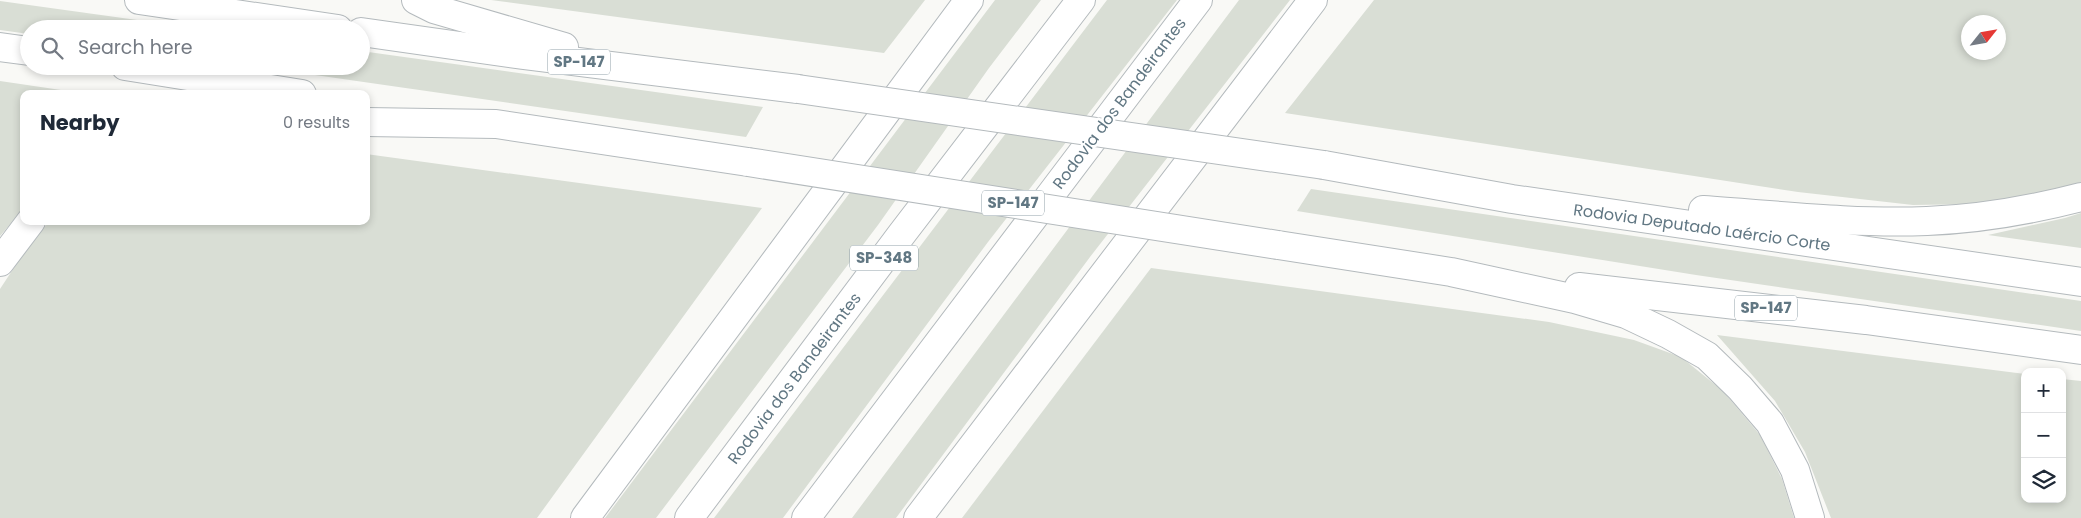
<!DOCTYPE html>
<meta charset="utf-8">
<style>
:root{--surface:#fff;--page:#f6f6f7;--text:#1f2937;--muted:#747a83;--line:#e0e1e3}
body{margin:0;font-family:Poppins,sans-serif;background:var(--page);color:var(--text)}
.controls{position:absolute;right:15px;bottom:15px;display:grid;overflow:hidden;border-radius:10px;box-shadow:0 2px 8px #0003}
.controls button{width:45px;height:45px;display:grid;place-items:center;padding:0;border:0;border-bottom:1px solid var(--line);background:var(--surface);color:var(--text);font:25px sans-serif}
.compass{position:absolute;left:1961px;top:15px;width:45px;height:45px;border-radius:50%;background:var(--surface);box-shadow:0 2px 8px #0003;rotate:59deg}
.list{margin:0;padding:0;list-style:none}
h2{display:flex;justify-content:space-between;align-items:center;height:65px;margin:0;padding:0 20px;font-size:21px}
h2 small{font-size:16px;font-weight:400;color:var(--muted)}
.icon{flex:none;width:28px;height:28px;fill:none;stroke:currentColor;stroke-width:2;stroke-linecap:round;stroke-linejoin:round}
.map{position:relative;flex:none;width:2081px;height:518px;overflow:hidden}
.search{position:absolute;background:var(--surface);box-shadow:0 2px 8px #0003;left:20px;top:20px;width:350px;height:55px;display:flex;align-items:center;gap:12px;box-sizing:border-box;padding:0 18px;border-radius:28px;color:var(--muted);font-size:19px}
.panel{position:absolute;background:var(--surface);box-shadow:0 2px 8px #0003;left:20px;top:90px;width:350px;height:135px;border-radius:10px}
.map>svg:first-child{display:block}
.green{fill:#d9ded5;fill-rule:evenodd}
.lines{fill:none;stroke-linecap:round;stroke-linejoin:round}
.motorway-casing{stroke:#b4babd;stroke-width:30}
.motorway{stroke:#fff;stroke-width:28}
.motorway-bridge-casing{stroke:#b4babd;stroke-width:30;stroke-linecap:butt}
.motorway-bridge{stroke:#fff;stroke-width:28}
.labels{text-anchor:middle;stroke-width:5;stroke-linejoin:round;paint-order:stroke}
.shield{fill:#fff;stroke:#90a0a8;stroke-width:1}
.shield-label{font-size:15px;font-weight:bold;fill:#617783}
.street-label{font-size:16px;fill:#617783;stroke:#fff}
</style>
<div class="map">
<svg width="2081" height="518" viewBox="0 0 2081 518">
<rect width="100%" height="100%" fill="#f9f9f6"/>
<g class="green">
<polygon points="491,0 925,0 884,53"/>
<polygon points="995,0 1041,0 989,68 878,225 656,518 605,518"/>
<polygon points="1107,0 1177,0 988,242 783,518 714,518"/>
<polygon points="1239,0 1290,0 1090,257 896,518 852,518"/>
<path d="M1374 0H2081V184L2035 197 1979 204 1913 205 1798 192 1285 113ZM1968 22H1998V52H1968Z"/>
<polygon points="0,1 202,29 29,29 29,34 0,30"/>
<polygon points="361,51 763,107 746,137 253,66 361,66"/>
<polygon points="0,81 88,94 24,94 24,208 0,236"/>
<polygon points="366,154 762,208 537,518 0,518 0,289 31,242 50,221 366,221"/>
<polygon points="1311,189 2081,301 2081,331 1696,275 1297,211"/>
<polygon points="2081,213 2081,248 1988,235 2065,218"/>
<polygon points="1151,268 1549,322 1634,340 1681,357 1723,391 1760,435 1782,479 1794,518 962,518"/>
<polygon points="1717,335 2025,374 2025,499 2062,499 2062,379 2081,381 2081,518 1831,518 1805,452 1775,401"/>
</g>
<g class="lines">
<defs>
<g id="motorway">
<polyline points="139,0 338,29"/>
<polyline points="416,0 434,9 564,47"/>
<polyline points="361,32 523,55 798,89"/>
<polyline points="0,47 29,51"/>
<polyline points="125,66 302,94"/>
<polyline points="366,122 496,124 748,162"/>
<polyline points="1324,165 1512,199 2081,282"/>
<path d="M1703 210C1777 215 1853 224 1927 221 1978 219 2031 210 2081 197"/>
<polyline points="1278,245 1451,272 1575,299 1626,314 1668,334 1707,356 1740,388 1770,423 1795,470 1810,518"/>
<polyline points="0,262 31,221"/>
<polyline points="1579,287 1866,320 2081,350"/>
<polyline points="585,518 969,0"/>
<polyline points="689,518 901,235 1081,0"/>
<polyline points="806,518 1198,0"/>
<polyline points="918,518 1313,0"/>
</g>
</defs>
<use href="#motorway" class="motorway-casing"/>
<use href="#motorway" class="motorway"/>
<defs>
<g id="motorway-bridge">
<polyline points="798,89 1324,165"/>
<polyline points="748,162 1278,245"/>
</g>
</defs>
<use href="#motorway-bridge" class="motorway-bridge-casing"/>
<use href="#motorway-bridge" class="motorway-bridge"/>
</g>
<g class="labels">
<g class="shield">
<rect x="548" y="49.5" width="62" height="25" rx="4"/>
<rect x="982" y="190.5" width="62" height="25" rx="4"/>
<rect x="850" y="245.5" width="68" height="25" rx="4"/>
<rect x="1735" y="295.5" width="62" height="25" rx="4"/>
</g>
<g class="shield-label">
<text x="579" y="67">SP-147</text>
<text x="1013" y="208">SP-147</text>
<text x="884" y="263">SP-348</text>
<text x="1766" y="313">SP-147</text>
</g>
<g class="street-label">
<text transform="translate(1119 103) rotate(-53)" y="6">Rodovia dos Bandeirantes</text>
<text transform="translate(1702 227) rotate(8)" y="6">Rodovia Deputado Laércio Corte</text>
<text transform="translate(794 378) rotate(-53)" y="6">Rodovia dos Bandeirantes</text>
</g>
</g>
</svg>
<div class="controls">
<button>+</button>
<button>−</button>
<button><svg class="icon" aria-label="layers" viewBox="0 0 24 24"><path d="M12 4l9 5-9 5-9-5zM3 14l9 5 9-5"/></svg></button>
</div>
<svg class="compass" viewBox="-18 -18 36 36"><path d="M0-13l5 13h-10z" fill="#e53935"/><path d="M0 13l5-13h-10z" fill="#747a83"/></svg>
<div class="search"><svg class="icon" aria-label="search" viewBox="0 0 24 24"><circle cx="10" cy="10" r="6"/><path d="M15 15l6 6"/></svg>Search here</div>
<section class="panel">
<h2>Nearby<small>0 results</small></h2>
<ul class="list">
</ul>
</section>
</div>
